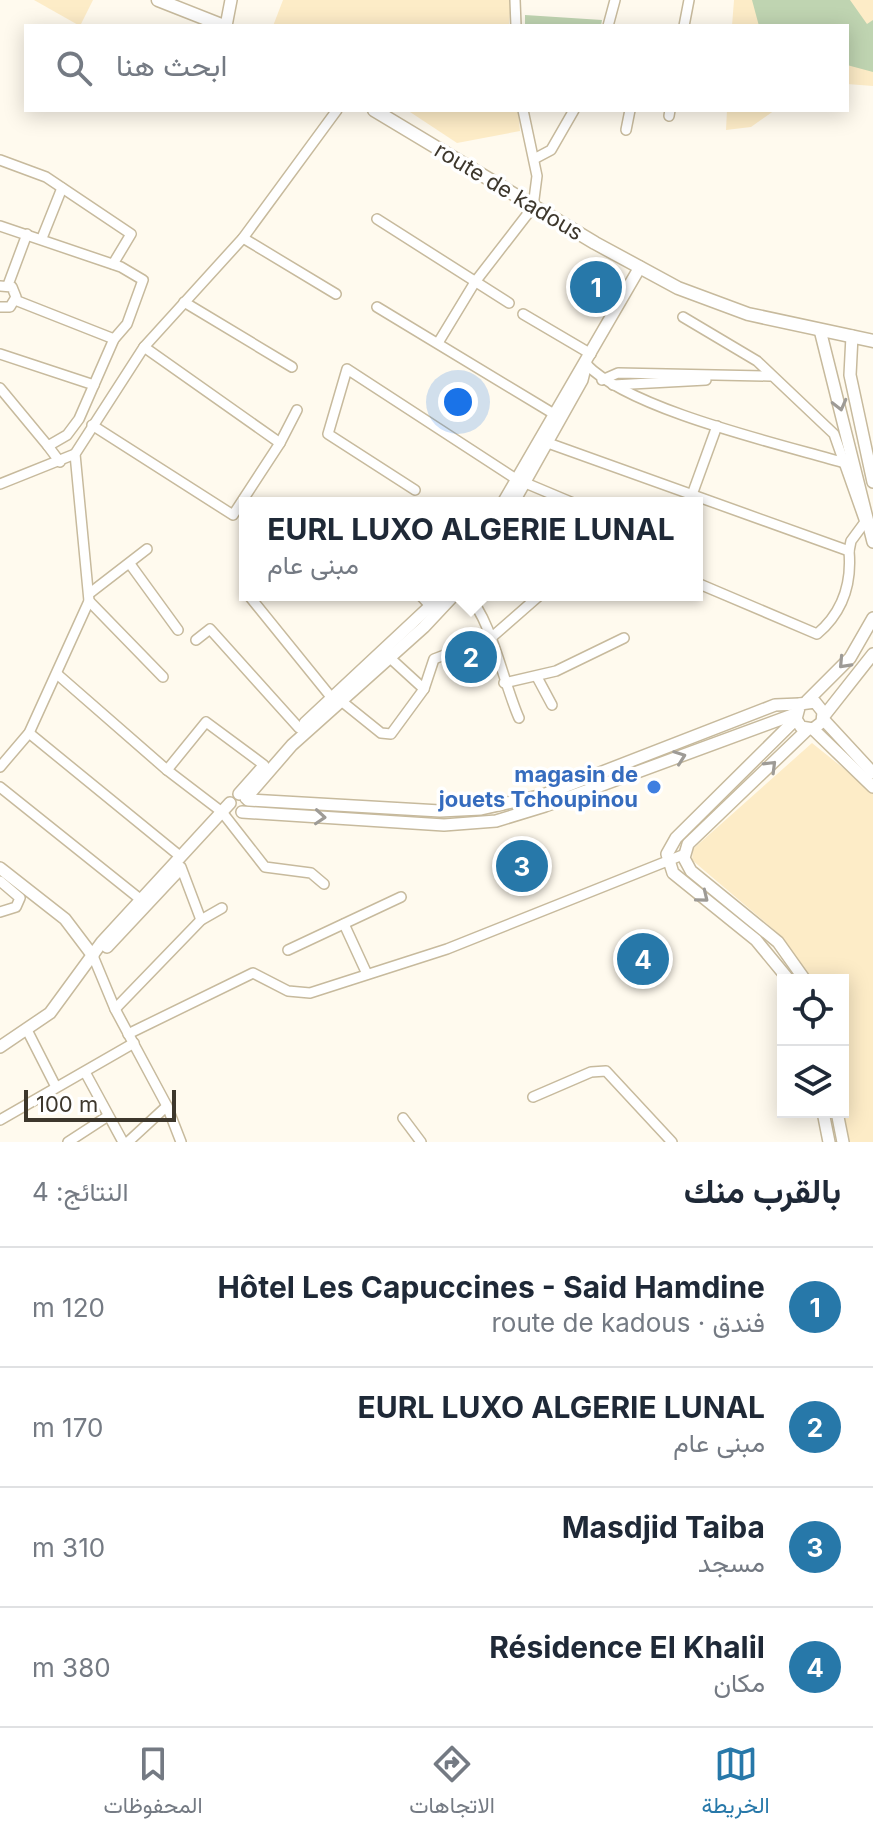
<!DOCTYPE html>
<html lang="ar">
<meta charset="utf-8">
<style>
:root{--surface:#fff;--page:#f2f2f3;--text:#1f2937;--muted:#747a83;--line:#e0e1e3;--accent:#2778a9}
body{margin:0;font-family:Inter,Vazirmatn,sans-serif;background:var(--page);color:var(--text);direction:rtl}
.controls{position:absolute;right:24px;bottom:24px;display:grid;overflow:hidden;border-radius:0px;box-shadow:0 4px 20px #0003}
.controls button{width:72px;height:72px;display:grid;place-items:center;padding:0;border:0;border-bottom:2px solid var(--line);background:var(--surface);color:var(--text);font:40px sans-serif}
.scale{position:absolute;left:24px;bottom:20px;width:152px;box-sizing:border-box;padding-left:8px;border:4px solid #3d372c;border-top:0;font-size:22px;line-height:28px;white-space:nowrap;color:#3d372c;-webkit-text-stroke:6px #fff;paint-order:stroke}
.you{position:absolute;left:458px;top:402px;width:28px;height:28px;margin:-20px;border:6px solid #fff;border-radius:50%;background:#1a73e8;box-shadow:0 0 0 12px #1a73e833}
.badge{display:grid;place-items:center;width:52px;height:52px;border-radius:50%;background:var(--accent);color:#fff;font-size:26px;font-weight:700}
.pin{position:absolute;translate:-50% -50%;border:4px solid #fff;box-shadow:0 2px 8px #0006}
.popup{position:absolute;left:239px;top:497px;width:464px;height:104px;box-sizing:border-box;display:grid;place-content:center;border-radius:0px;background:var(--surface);filter:drop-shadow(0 2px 6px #0005);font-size:26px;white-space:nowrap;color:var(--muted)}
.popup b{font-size:30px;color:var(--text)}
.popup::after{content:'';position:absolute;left:50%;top:100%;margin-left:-16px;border:16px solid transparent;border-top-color:var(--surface)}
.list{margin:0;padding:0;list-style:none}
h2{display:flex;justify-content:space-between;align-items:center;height:104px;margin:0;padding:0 32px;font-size:34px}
h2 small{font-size:26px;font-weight:400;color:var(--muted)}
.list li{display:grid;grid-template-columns:52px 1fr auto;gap:24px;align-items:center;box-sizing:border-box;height:120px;padding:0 32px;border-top:2px solid var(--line)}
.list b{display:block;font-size:30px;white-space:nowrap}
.list p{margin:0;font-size:26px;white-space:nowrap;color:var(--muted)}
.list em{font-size:26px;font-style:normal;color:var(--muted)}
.icon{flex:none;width:44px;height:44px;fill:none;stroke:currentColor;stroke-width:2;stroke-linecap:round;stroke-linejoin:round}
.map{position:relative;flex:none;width:873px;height:1142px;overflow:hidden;direction:ltr}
.search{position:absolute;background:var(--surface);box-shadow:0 4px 20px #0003;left:24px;right:24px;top:24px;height:88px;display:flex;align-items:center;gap:20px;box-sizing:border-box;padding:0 28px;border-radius:0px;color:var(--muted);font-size:30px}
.sheet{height:584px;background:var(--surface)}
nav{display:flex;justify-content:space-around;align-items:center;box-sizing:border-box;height:112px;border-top:2px solid var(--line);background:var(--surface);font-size:22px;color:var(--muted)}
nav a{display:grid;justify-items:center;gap:4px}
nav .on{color:var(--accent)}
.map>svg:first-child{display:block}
.built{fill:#fdecc7}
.green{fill:#bfd4b1}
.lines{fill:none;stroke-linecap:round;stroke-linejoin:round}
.minor-casing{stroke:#c7ba9d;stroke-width:12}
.tertiary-casing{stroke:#c7ba9d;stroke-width:14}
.secondary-casing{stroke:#c7ba9d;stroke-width:15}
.minor{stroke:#fff;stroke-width:9}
.tertiary{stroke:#fff;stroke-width:11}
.secondary{stroke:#fff;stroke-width:12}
.oneway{stroke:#9e9b96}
.shop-dot{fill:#3f7fe0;stroke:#fff;stroke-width:3}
.labels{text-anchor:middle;stroke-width:7;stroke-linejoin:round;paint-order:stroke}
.street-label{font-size:22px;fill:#3d372c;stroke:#fff}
.shop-label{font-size:22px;font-weight:bold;fill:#366cbe;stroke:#fff;text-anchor:end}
</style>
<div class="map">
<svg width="873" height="1142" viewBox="0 0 873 1142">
<rect width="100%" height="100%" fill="#fffaee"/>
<g class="built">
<polygon points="34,0 93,0 80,26"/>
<polygon points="283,0 511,0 509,26 273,26"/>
<polygon points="734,0 873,0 873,86 847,84 847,26 732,26"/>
<polygon points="407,110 518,110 520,131 457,143"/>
<polygon points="727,110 775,110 751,127 726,130"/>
<polygon points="812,743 873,792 873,1142 846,1142 840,1112 843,980 813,980 780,935 692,860 693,849"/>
</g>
<g class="green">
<polygon points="752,0 850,0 867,24 873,20 873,72 847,65 847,26 759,26"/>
<polygon points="525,15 602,20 601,26 525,26"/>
</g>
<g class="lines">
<defs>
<g id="minor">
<polyline points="515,0 516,26"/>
<polyline points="608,26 615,0"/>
<polyline points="684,26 689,0"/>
<polyline points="669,116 670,110"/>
<polyline points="626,130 630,110"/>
<polyline points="534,159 551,150 574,110"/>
<polyline points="0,160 46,177 131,234 113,264"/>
<polyline points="377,219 509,303"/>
<polyline points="0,226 121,267 143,280 127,324 114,339 79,419 67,435 48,446 60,462"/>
<polyline points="42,238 62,188"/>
<polyline points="243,238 336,294"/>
<polyline points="8,285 27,234"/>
<polyline points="0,286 12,287 16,297 10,307 0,307"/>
<polyline points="15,300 114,339"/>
<polyline points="184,302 292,367"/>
<polyline points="377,307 554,414"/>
<polyline points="523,314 591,354"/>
<polyline points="438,343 475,282 533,207 537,176 523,110"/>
<polyline points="144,347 280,443"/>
<polyline points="0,354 94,385"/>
<path d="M586 364C630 410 780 444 845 463"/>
<polyline points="602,380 618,373 770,376"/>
<polyline points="613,385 706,380"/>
<polyline points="0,388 48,446"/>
<polyline points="92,425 233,515 280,443 297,410"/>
<polyline points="548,443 849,551 851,541 865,522 834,434 757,361 683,317"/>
<polyline points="0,484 75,454"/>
<polyline points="415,490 328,434 347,369 516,479 573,503"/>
<polyline points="689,503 717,426"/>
<polyline points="130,564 178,630"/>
<path d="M697 583 817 634C843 612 852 584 849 551"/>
<polyline points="90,593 147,549"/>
<polyline points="420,595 434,610"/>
<path d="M467 595C491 617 504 685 519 718"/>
<polyline points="250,597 331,697"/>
<polyline points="89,601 163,677"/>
<polyline points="196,640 210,629 299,728"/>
<polyline points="389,657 424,689"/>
<polyline points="57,674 167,770 222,812 265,867 311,873 324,884"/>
<polyline points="537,677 552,705"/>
<polyline points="504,683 556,671 624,638"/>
<polyline points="340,700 381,733 391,734 424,689 434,659 492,637 540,595"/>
<polyline points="29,733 181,857"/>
<polyline points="0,767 29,733 89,601 75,454 144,347 243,238 337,110"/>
<polyline points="167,770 206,722 264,765"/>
<polyline points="0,787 140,899"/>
<polyline points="181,867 201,920"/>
<polyline points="0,881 20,898 16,907 0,912"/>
<polyline points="344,924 367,974"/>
<polyline points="288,950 401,897"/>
<polyline points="93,956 115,1009 167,1106 181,1142"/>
<polyline points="115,1009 201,920 222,908"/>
<polyline points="27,1030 56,1087"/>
<polyline points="128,1034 253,973 288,991 310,993 447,949 685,854"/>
<polyline points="85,1072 123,1142"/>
<polyline points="533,1097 591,1072 606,1071 672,1142"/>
<polyline points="403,1118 421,1142"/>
<polyline points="0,1120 134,1043"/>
<polyline points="68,1142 108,1116"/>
<polyline points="128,1142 167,1106"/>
</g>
<g id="tertiary">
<polyline points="226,26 231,0"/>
<polyline points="820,330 873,542"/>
<polyline points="852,336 850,375 873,482"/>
<polyline points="503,503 640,267"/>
<polyline points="513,503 582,380 586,364"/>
<polyline points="807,701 850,658 873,618"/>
<polyline points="824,716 873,654"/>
<polyline points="823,719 873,773"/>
<polyline points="305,723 442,595"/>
<polyline points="813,729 873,787"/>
<polyline points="239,794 263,767"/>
<polyline points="246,798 292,745 424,627 454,595"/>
<polyline points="248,800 440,811 481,809 543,795 775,705 800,704"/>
<polyline points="242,812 444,825 496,821 545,806 795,714"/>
<polyline points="0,868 65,919 93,956"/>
<polyline points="107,947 180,869"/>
<polyline points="789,980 756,940 673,873 667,854 676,838 796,719 800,704 815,702 823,712 822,722 813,729 801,727 796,719"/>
<polyline points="805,980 778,942 691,871 684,858 688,844 808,729"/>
<polyline points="0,1047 50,1013 102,942 230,803"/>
<polyline points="823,1112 829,1142"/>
<polyline points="837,1112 843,1142"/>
</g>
<g id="secondary">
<polyline points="158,0 224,26"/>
<polyline points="374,110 595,243 678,288 748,314 873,341"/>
</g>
</defs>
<use href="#minor" class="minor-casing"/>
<use href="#tertiary" class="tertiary-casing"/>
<use href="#secondary" class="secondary-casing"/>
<use href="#minor" class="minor"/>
<use href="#tertiary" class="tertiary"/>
<use href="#secondary" class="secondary"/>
</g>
<defs><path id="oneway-chevron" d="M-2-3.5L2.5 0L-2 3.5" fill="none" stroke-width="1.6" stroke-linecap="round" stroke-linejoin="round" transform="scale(2)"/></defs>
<g class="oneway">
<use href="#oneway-chevron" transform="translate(840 405) rotate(76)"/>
<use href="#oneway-chevron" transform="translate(844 663) rotate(133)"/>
<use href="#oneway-chevron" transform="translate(680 757) rotate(-20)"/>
<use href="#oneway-chevron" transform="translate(771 766) rotate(-45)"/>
<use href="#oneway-chevron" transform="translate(320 817) rotate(4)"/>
<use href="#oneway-chevron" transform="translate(703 897) rotate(39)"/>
</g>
<circle class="shop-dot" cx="654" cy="787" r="8"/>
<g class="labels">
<g class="street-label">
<text transform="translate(509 191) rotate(31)" y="8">route de kadous</text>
</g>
<g class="shop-label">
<text x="638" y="782">magasin de<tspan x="638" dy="25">jouets Tchoupinou</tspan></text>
</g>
</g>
</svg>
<div class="controls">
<button><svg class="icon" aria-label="locate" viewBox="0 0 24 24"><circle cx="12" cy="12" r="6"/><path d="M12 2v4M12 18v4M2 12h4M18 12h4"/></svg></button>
<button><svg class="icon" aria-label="layers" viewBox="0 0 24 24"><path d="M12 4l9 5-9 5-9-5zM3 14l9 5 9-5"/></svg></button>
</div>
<div class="scale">100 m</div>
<div class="you"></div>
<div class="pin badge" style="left:596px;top:287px">1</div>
<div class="pin badge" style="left:471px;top:657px">2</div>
<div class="popup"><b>EURL LUXO ALGERIE LUNAL</b>مبنى عام</div>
<div class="pin badge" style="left:522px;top:866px">3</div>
<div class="pin badge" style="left:643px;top:959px">4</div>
<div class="search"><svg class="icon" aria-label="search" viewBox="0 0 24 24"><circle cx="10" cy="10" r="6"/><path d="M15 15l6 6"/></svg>ابحث هنا</div>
</div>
<section class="sheet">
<h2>بالقرب منك<small>النتائج: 4</small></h2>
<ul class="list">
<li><span class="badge">1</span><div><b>Hôtel Les Capuccines - Said Hamdine</b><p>فندق · route de kadous</p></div><em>120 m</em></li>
<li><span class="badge">2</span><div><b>EURL LUXO ALGERIE LUNAL</b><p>مبنى عام</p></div><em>170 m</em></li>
<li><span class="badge">3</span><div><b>Masdjid Taiba</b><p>مسجد</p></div><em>310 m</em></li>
<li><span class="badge">4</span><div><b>Résidence El Khalil</b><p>مكان</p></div><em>380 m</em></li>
</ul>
</section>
<nav>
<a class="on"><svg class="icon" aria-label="map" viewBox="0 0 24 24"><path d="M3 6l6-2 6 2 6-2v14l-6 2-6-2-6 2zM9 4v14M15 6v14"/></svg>الخريطة</a>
<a><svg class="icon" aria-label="directions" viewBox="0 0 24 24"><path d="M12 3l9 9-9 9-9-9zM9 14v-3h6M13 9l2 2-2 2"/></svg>الاتجاهات</a>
<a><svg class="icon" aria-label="saved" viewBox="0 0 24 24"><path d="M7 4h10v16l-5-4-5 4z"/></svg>المحفوظات</a>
</nav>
